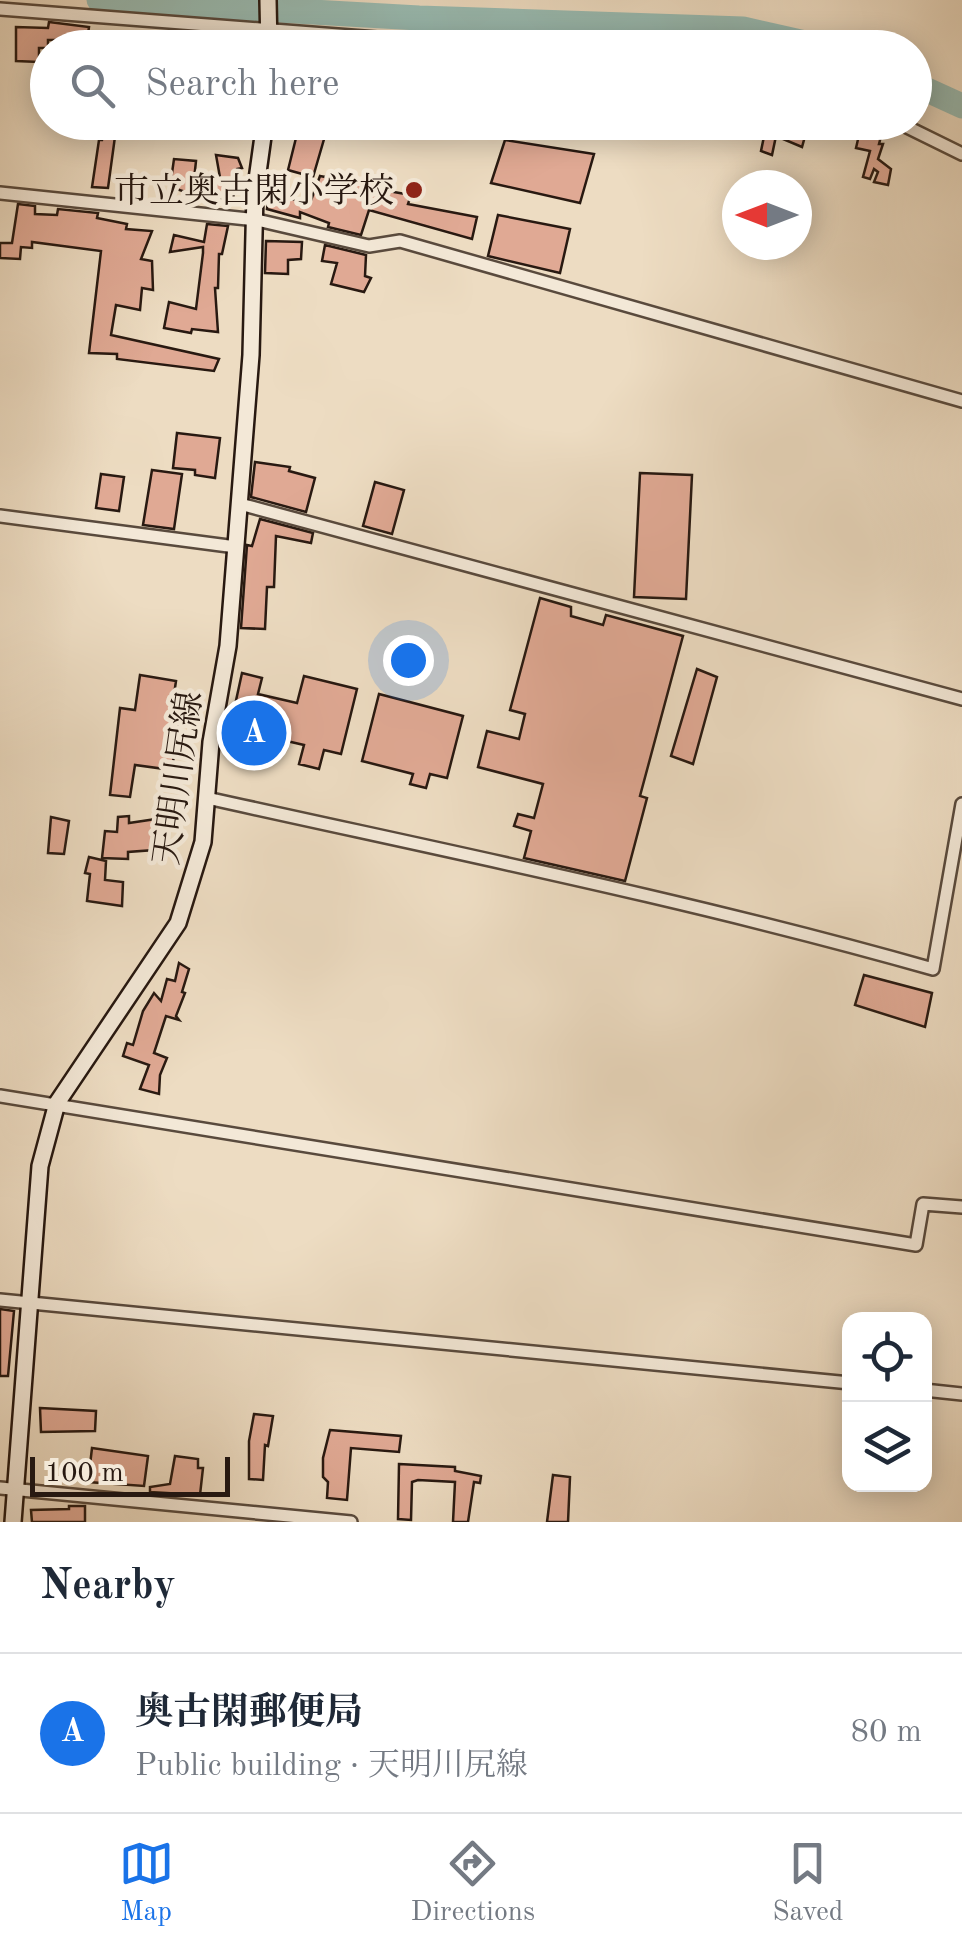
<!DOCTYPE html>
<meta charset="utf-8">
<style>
:root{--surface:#fff;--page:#f2f2f3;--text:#1f2937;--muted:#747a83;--line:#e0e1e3;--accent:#1a73e8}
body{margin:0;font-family:"Old Standard TT","Noto Serif JP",serif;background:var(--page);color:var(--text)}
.controls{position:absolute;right:30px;bottom:30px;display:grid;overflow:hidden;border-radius:20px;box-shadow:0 5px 25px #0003}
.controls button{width:90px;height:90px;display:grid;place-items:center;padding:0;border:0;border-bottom:2px solid var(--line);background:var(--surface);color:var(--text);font:50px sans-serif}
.compass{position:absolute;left:722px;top:170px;width:90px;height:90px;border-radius:50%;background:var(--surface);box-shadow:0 5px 25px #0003;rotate:270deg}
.scale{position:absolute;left:30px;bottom:25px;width:200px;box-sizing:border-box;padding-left:10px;border:5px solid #281911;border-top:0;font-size:28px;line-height:35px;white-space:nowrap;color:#281911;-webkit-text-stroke:8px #f3e8d7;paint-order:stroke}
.you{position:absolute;left:408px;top:660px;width:35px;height:35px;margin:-25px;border:8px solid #fff;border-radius:50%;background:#1a73e8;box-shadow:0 0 0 15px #1a73e833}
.badge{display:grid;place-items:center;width:65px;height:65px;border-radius:50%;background:var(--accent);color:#fff;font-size:32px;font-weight:700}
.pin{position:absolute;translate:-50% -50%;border:5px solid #fff;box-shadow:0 2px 10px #0006}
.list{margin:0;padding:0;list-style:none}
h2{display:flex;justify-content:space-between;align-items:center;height:130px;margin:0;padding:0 40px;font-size:42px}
h2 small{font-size:32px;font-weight:400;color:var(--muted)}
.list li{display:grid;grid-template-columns:65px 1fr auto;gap:30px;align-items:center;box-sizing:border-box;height:160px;padding:0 40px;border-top:2px solid var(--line)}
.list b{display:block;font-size:38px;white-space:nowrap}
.list p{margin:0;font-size:32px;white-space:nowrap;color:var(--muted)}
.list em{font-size:32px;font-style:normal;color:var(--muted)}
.icon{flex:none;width:55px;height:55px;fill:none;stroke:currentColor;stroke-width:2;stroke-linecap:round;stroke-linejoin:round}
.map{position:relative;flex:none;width:962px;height:1522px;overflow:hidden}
.search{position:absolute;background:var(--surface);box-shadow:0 5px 25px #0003;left:30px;right:30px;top:30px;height:110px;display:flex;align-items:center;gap:25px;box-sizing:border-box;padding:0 35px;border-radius:55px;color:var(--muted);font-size:38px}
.sheet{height:290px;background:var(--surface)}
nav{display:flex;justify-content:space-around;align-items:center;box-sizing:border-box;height:140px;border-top:2px solid var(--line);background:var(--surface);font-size:28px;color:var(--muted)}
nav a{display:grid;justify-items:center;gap:5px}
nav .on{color:var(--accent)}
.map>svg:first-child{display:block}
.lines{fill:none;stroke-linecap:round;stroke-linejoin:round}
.stream{stroke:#6c7b72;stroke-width:4}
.river{stroke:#99bcb3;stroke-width:25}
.building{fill:#e0a994;stroke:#281911;stroke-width:2.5}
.minor-casing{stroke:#594a3d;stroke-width:16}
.secondary-casing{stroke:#281911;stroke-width:20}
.minor{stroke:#f3e8d7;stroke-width:11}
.secondary{stroke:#f3e8d7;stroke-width:15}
.poi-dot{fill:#8f2418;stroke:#f3e8d7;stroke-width:4}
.labels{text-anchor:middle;stroke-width:9;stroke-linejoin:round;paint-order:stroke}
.poi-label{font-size:35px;fill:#281911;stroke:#f3e8d7;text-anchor:end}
.street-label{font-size:35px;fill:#281911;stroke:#f3e8d7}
</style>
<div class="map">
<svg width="962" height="1522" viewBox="0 0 962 1522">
<rect width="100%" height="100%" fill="#eddcc2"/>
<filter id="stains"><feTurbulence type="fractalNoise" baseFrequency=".002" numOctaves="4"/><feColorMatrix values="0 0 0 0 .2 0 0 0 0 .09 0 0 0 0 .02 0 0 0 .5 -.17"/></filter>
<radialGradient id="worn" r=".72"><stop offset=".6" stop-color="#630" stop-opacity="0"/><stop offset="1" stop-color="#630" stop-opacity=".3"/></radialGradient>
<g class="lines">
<polyline class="stream" points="249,10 250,0"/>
<g class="river">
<polyline points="99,0 419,18 743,29 827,48"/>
<polyline points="914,84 962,106"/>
</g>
</g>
<g class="building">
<polygon points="49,22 89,27 88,34 128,42 128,48 69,48 71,40 48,40 48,48 39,48 39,62 16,61 16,27 48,28"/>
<polygon points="105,122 117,122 108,188 92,187 99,140 102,140"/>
<polygon points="300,122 329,122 313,177 288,170"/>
<polygon points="767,122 809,122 802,147 776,136 772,155 761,151"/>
<polygon points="862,122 883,129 879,144 883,144 878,159 891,169 888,185 874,182 878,172 874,169 870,179 863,177 870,151 856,148"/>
<polygon points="505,140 594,154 580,203 491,183"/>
<polygon points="216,155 238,158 242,168 237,169 233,200 201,197 170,187 174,159 196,161 194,180 221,183"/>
<polygon points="320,176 363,184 368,176 390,181 388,191 411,195 408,204 477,217 472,239 369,210 361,235 328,227 329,223 300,212 300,218 267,209 269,194 310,203"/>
<polygon points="18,204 35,206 35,214 57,215 58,209 98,213 97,218 127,224 126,229 152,231 141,259 152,261 153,290 142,288 140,310 116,305 111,335 219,359 214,371 117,359 117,354 89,353 101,251 32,242 32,248 21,247 20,259 0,258 0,243 12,243"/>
<polygon points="498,215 570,229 560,273 488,256"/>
<polygon points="207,224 228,226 222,254 219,254 218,288 215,288 218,332 192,329 191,333 164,328 169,302 196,309 203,253 203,247 170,252 174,235 204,242"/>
<polygon points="266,241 302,242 301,259 288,260 288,274 265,273"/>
<polygon points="325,245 366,255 365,276 371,278 364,292 331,284 337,263 322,261"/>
<polygon points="177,433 220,438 215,478 195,475 195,470 173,468"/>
<polygon points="255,462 290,467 289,471 315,478 306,512 251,497"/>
<polygon points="152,470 182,474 174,529 143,525"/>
<polygon points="640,473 692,475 686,599 634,597"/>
<polygon points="101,474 124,477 119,511 96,508"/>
<polygon points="375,482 404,490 392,534 363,526"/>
<polygon points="260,519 313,533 311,543 276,536 274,587 267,587 265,629 241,628 247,545 252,546"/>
<polygon points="540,598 571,607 571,616 603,625 606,615 683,636 640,796 647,798 625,881 524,858 531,831 514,826 518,814 534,818 543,784 478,767 487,731 519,739 525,714 510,710"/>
<polygon points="697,669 717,677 693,764 671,756"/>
<polygon points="242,673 262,678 258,694 297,703 304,676 357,689 341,754 324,750 319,769 299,764 304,745 230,728"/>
<polygon points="140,675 176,681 171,715 179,716 172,770 135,765 130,797 110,795 120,708 135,710"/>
<polygon points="379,694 463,716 447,778 430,774 426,788 410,784 413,774 362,761"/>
<polygon points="129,816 129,823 156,819 154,850 128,852 128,859 102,858 105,831 117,832 118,817"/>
<polygon points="51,817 69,821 64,854 48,853"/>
<polygon points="89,857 106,861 105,880 123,882 122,906 87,901 90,874 85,873"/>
<polygon points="179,963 189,969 182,992 185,993 176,1016 179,1020 166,1016 154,1053 167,1058 160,1075 159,1094 140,1089 149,1065 123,1056 127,1043 133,1045 143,1011 154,993 161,1001 167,979 175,981"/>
<polygon points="864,975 932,993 925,1027 855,1005"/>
<polygon points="0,1309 14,1311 8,1376 0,1376"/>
<polygon points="40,1408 96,1411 95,1431 41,1432"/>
<polygon points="254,1414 273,1416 268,1446 265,1445 263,1480 249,1479 249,1441"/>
<polygon points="330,1430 401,1436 399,1452 351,1448 347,1500 327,1498 328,1482 323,1477 323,1458"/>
<polygon points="92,1448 148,1456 144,1486 88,1482"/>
<polygon points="175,1456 198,1459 198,1468 203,1468 200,1495 150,1492 150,1487 170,1484"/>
<polygon points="399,1464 455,1467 455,1471 481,1476 480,1483 474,1482 468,1522 453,1522 455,1482 418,1480 412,1482 411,1520 398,1519"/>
<polygon points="553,1475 570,1477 568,1522 547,1522"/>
<polygon points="69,1506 85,1506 85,1522 32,1522 31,1510 69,1509"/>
</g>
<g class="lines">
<defs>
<g id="minor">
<polyline points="0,9 507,48"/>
<polyline points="897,122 962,154"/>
<polyline points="0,193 257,220 369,246 400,241 962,401"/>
<polyline points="240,504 962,699"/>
<polyline points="0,516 236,547"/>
<path d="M207 798C450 852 694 901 933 969L962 804"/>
<polyline points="0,1096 916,1245 923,1204 962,1207"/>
<polyline points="0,1300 850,1383"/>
<polyline points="924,1390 962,1394"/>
<polyline points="0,1488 351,1522"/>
</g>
<g id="secondary">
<polyline points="268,0 269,48"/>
<polyline points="13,1522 40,1166 57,1103 178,923 203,842 211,742 228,646 251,355 255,194 265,122"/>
</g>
</defs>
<use href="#minor" class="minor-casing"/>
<use href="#secondary" class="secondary-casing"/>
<use href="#minor" class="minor"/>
<use href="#secondary" class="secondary"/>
</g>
<circle class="poi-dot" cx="414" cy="190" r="10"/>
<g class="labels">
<g class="poi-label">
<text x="394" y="202">市立奥古閑小学校</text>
</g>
<g class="street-label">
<text transform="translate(177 778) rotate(-82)" y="12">天明川尻線</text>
</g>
</g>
<rect width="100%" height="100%" filter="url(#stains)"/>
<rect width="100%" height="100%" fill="url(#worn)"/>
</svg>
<div class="controls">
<button><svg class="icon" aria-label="locate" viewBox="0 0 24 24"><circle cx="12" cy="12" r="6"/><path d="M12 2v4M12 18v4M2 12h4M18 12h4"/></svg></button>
<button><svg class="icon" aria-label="layers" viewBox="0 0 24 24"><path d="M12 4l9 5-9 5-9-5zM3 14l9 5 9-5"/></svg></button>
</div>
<svg class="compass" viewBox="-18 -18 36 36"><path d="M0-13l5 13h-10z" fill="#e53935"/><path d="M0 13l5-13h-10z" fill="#747a83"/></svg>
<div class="scale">100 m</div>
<div class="you"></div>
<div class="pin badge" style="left:254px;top:733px">A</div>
<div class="search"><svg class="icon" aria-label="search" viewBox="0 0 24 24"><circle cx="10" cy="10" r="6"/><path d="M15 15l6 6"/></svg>Search here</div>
</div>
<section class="sheet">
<h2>Nearby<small></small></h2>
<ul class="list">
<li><span class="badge">A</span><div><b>奥古閑郵便局</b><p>Public building · 天明川尻線</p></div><em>80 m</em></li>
</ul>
</section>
<nav>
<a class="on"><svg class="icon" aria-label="map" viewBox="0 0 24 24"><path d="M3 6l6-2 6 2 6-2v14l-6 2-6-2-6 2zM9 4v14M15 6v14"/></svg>Map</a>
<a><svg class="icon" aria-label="directions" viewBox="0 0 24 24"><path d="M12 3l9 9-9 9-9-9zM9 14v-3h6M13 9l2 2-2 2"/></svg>Directions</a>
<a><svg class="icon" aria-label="saved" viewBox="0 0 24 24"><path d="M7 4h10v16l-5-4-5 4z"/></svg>Saved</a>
</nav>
